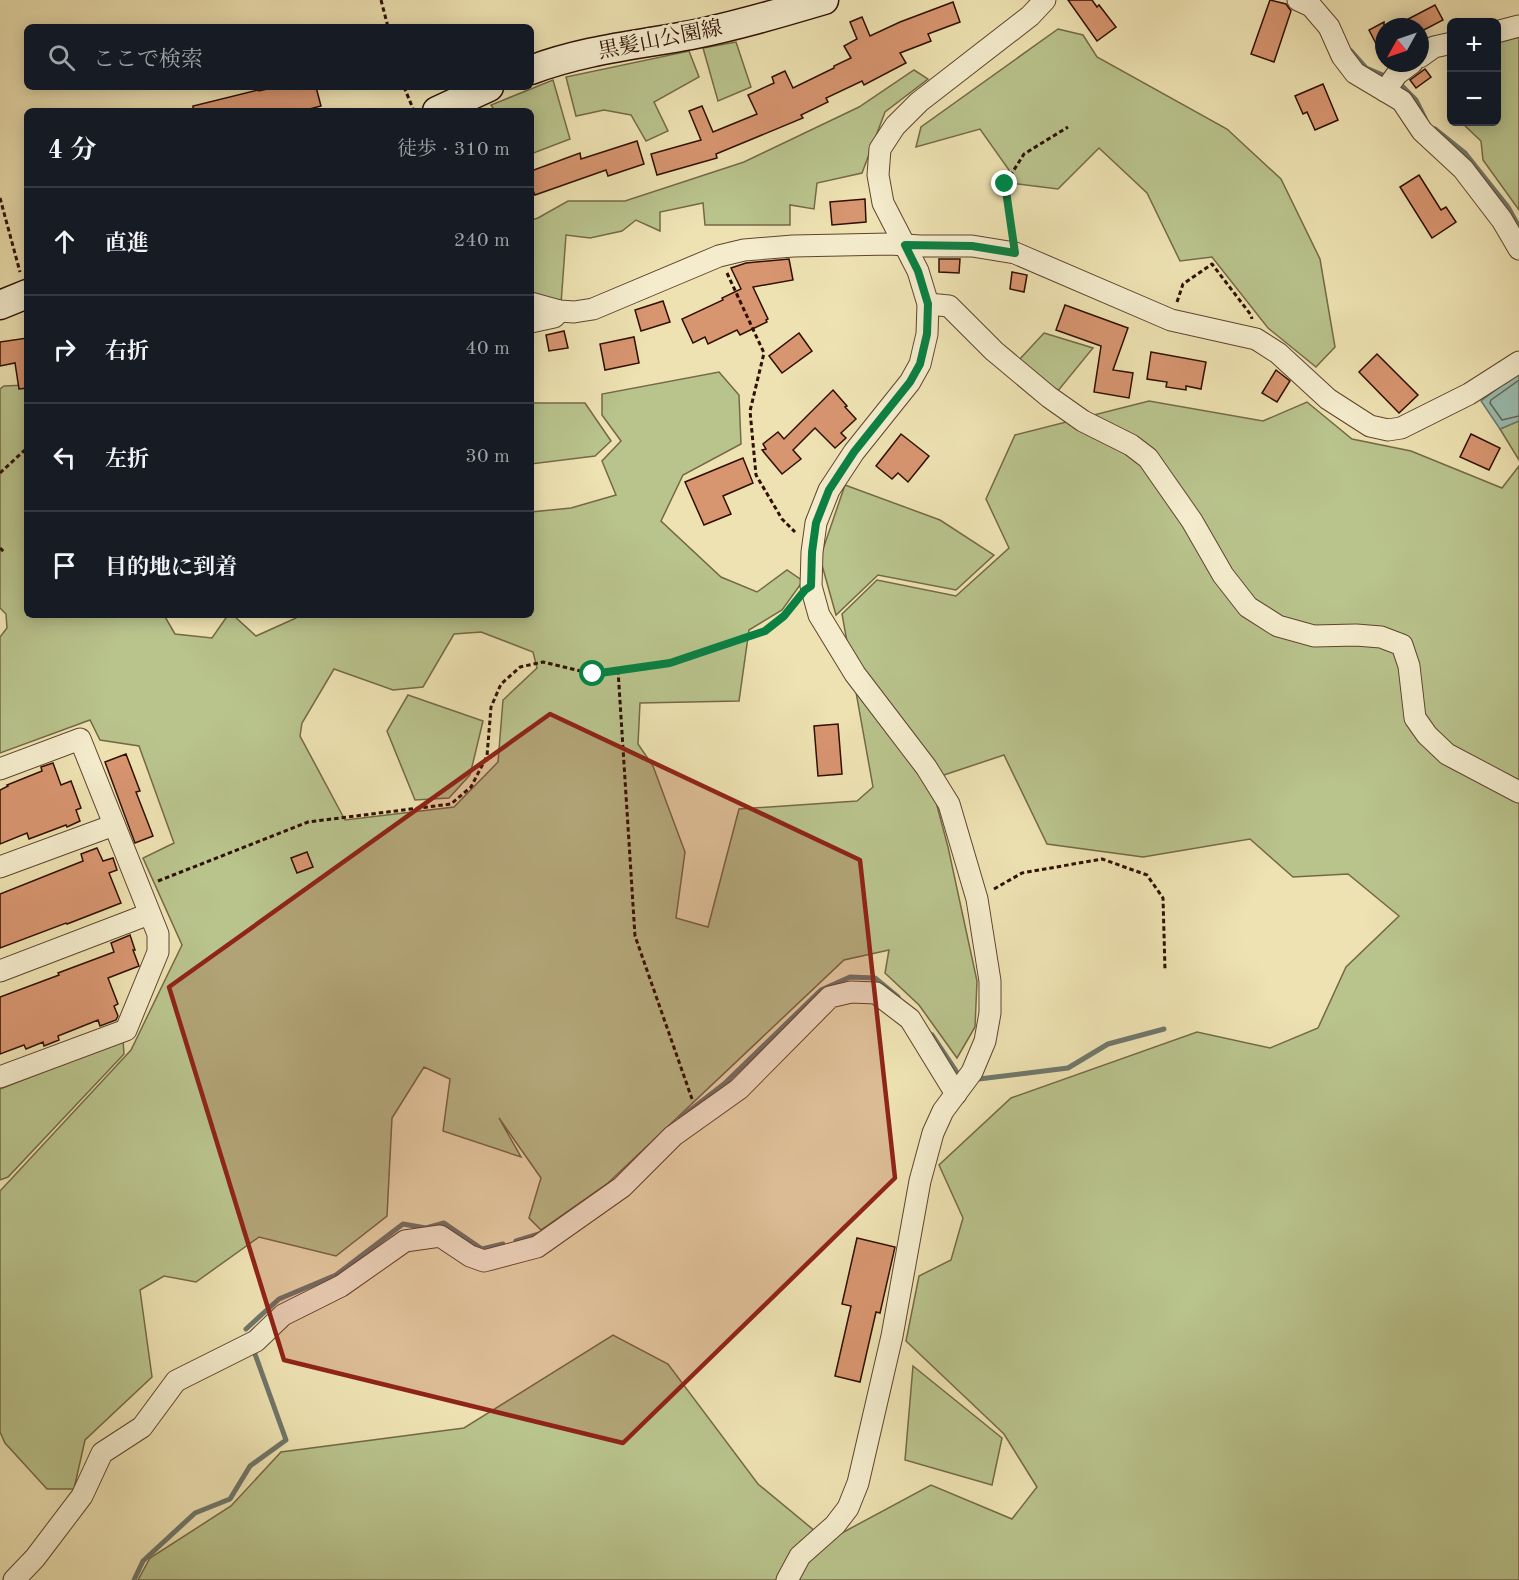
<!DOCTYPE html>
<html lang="ja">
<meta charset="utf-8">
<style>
:root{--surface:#171b24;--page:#20242c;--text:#f1f3f6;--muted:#9ea1a6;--line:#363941}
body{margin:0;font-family:"Old Standard TT","Noto Serif JP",serif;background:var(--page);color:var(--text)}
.controls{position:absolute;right:18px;top:18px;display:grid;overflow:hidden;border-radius:9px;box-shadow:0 3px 15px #0003}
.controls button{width:54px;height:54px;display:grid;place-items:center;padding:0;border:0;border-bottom:2px solid var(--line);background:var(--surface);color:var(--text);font:30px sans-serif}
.compass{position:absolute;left:1375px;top:18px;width:54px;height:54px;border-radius:50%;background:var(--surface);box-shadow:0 3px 15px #0003;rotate:230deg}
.stop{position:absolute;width:18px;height:18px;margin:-14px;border:4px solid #0b8043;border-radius:50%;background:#fff}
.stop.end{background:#0b8043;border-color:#fff;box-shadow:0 2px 6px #0008}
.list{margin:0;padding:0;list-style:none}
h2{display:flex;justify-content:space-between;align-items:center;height:78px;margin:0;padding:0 24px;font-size:26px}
h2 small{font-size:20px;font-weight:400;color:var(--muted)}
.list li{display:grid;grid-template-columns:39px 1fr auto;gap:18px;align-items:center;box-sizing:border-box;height:108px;padding:0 24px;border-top:2px solid var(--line)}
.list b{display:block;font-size:22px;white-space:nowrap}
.list em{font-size:20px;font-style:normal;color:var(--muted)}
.icon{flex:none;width:33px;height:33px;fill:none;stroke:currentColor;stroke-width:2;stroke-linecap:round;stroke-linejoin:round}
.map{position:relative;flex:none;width:1519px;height:1580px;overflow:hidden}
.search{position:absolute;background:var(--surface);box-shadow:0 3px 15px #0003;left:24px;top:24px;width:510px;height:66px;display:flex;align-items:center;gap:15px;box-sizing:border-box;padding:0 21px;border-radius:9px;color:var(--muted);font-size:22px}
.panel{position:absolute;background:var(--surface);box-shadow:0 3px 15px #0003;left:24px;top:108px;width:510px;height:510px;border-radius:9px}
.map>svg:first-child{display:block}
.green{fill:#b9c38c;stroke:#746946;stroke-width:1.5;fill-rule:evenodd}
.water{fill:#9abdb1;stroke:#6f776b;stroke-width:1.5}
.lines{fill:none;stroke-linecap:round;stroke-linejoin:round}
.shore{stroke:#646659;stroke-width:1.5}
.stream{stroke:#6f776b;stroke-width:5}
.building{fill:#d79570;stroke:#2f0f01;stroke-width:1.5}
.minor-casing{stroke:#5f442d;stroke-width:23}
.secondary-casing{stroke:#2f0f01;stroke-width:31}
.path{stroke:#2f0f01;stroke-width:3;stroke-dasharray:4.5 3;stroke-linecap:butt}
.minor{stroke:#f4eccd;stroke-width:21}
.secondary{stroke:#f4eccd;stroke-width:28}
.route{stroke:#0b8043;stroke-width:8}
.marked{fill:#8f2418;fill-opacity:0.2;stroke:#8f2418;stroke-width:4.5;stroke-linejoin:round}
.labels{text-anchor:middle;stroke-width:6;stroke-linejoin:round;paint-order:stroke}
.street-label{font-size:21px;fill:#2f0f01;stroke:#f4eccd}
</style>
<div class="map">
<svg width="1519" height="1580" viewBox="0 0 1519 1580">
<rect width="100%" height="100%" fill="#eee2b2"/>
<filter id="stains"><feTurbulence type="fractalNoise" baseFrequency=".00333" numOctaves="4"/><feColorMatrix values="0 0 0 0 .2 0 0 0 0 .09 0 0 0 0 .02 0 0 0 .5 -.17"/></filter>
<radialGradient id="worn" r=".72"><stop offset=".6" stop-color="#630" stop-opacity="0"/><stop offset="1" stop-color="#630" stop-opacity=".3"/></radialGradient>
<g class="green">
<polygon points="1058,29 1083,35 1097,57 1227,129 1281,179 1320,259 1335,347 1316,367 1268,328 1212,257 1180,261 1147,193 1099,148 1058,189 1010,183 1009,170 980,129 916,147 921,127"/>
<polygon points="1519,32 1519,210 1483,160 1481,141 1461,122 1496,122 1497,40"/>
<polygon points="736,42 751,87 718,101 703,48"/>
<polygon points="689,51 699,77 654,102 668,131 646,141 631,115 604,110 576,116 566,77"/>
<polygon points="914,70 928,79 885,112 862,173 817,183 814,209 790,205 790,225 705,225 703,203 660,212 660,231 636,220 622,231 590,238 566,235 561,304 531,294 531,220 538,218 568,201 625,201 744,162 859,107"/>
<polygon points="553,80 570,139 531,154 531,111 495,111 491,105"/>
<polygon points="1044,333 1093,348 1057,392 1019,360"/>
<path d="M719 372 739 395 741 444 683 475 661 521 721 577 757 592 787 570 803 581 782 610 749 630 739 701 640 703 638 744 653 766 685 852 676 918 708 927 739 809 857 801 873 787 842 614 877 580 956 596 1009 548 986 499 1015 435 1149 401 1263 421 1307 402 1352 439 1411 451 1502 488 1519 466V1580H138L150 1558 231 1506 281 1452 464 1428 613 1335 668 1364 758 1484 827 1541 931 1485 1012 1519 1037 1487 1004 1434 906 1341 919 1276 951 1260 963 1218 939 1165 1011 1098 1197 1032 1270 1048 1318 1028 1346 967 1399 916 1348 874 1293 877 1250 839 1143 857 1047 844 1004 755 944 775 932 787 948 847 977 981 975 1027 957 1058 919 1005 885 973 889 950 844 960 608 1183 541 1230 529 1218 541 1178 499 1118 521 1157 443 1131 450 1079 424 1067 392 1118 387 1216 336 1256 259 1237 196 1282 164 1276 140 1290 152 1377 85 1440 74 1489H47L5 1443 0 1432V1191L131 1050 182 945 143 858 174 843 139 746 100 740 90 720 0 753V637L7 628 6 614 0 608V389L4 386 27 385V615H164L175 634 212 638 228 615H233L256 636 296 618 295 615H531V512L571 508 616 495 602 461 621 441 602 415V394ZM481 632 533 652 537 668 503 700 498 762 454 807 345 820 300 736 302 723 334 669 393 690 423 687 454 634Z"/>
<polygon points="531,403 585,403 611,441 595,456 531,464"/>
<polygon points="1519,421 1519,460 1500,429"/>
<polygon points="845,485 940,520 994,555 956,590 878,575 836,615 820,558"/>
<polygon points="408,695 483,721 470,775 449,798 415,800 387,731"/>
<polygon points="123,1040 124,1054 8,1177 0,1180 0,1089"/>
<polygon points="913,1366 1002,1438 992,1485 905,1460"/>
</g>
<polygon class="water" points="1519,372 1519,421 1500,429 1481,401"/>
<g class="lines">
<polyline class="shore" points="1519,380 1491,400 1490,403 1502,420 1519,416"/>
<g class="stream">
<polyline points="1351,51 1366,68 1385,76"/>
<polyline points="1401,85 1416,100 1425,118"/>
<polyline points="1435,129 1465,153 1508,207 1519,227"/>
<polyline points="932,1035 956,1071"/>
<polyline points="979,1079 1068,1068 1108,1044 1164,1029"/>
<polyline points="680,1118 724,1084 821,990 850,977 875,978 898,997"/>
<polyline points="516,1241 539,1234"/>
<polyline points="246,1329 279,1299 336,1275 403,1224 426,1228 444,1223 482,1249 503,1244"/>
<polyline points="134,1580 143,1561 195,1513 230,1499 250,1466 286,1440 255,1354"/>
</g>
</g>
<g class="building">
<polygon points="1068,0 1092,0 1097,7 1099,5 1116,27 1097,41"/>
<polygon points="1270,0 1286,4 1291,11 1274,62 1251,54"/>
<polygon points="953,2 960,22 928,34 931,41 900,53 906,63 864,85 862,81 826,98 828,102 801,115 803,118 716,154 717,158 657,175 651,154 701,140 689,111 702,106 713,132 757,114 748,95 774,83 772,77 785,71 793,88 834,68 834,66 851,58 844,46 857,39 850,22 862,17 870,36 900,22"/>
<polygon points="1435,5 1443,20 1420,32 1420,27 1393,27"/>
<polygon points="1384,22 1384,59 1369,30"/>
<polygon points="1425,69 1431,77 1416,88 1410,80"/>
<polygon points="1323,84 1338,120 1315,130 1307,112 1303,114 1295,96"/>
<polygon points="276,87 316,87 321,106 302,111 193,111 193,106 258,90 259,91"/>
<polygon points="637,141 644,164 608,176 606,170 535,195 531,186 531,171 580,153 581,159"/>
<polygon points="1419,175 1441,210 1446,207 1456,222 1432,238 1400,187"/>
<polygon points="865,199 866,222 832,225 830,202"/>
<polygon points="789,259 793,280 753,287 768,319 766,320 767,322 740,335 737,330 708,344 705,337 693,343 682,319 723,300 722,298 741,289 731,268 746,263"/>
<polygon points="939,259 960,259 959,273 939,272"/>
<polygon points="1012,272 1027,275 1024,292 1010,289"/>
<polygon points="663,301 670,322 641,331 635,310"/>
<polygon points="1065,305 1128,328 1113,370 1133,373 1129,398 1094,392 1101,346 1056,330"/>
<polygon points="564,331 568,348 549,351 546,335"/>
<polygon points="799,333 812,351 782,373 769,356"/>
<polygon points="634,337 639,363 605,370 600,344"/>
<polygon points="27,338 27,388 19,389 15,363 0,366 0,342"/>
<polygon points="1151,352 1206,362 1201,389 1186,386 1186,390 1166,387 1167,382 1147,379"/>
<polygon points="1377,354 1418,395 1399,413 1359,372"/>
<polygon points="1276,370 1290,381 1277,402 1262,393"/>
<polygon points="833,390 847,406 845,407 856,419 841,433 846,438 835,448 815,428 793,450 801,459 782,474 762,450 766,449 763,444 778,432 784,439"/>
<polygon points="901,434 929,456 908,482 898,473 892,479 876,466"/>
<polygon points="1471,434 1500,448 1489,470 1460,457"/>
<polygon points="743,458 753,483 723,496 731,514 704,525 685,482"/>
<polygon points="838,724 842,774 818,776 814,726"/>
<polygon points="126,754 140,791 136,792 153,836 135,843 105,762"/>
<polygon points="53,763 61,785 71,781 81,808 76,810 80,821 67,827 66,825 29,839 27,833 0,844 0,790 8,786 7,785 42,771 41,767"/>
<polygon points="97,848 103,861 113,858 117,870 109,873 121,903 67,924 66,923 0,948 0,894 83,861 81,854"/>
<polygon points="307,852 313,867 297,873 291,858"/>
<polygon points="130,935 135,950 133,950 139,966 108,978 118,1004 114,1006 118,1016 116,1020 100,1026 98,1020 58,1036 59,1040 44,1046 43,1042 26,1049 24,1045 0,1054 0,997 59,975 58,973 114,952 111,943"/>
<polygon points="857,1238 895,1247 880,1313 876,1312 860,1382 835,1376 851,1306 842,1304"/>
</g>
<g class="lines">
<defs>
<g id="minor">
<polyline points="1298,0 1311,6 1329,27 1342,56 1355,73 1402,101 1422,131 1463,169 1502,220 1519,249"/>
<polyline points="1496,32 1519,26"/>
<polyline points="1420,57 1434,47 1452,43"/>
<polyline points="1385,91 1397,74 1412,63"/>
<polyline points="531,303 560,311 574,312 593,309 719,256 744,250 793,246 890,244 920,246 972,246 1015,253 1171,320 1256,339 1278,353 1328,399 1370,426 1388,430 1401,428 1469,394 1519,362"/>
<polyline points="928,304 949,306 994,351 1049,397 1083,421 1131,445 1148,458 1192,521 1223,575 1248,607 1278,626 1314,636 1356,635 1381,637 1402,645 1409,666 1415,718 1427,735 1447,754 1519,792"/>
<polyline points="531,322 554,317 560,311"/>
<polyline points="0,769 80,739 158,934 158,952 126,1030 0,1077"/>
<polyline points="0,867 114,825"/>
<polyline points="0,971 149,914"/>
<polyline points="14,1580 35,1558 82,1496 102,1453 142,1427 176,1381 256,1341 283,1315 341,1286 405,1241 440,1236 470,1256 484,1261 537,1247 622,1187 673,1136 739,1089 830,997 851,992 876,993 910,1019 956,1094"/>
<polyline points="787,1580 800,1556 835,1525 848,1508 858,1483 892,1336 920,1181 933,1133 943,1111 972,1072 985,1041 990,1013 990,981 977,899 949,804 926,767 855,674 819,615 811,586 812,552 816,523 829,490 854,452 910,382 920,364 927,334 928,304 918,271 883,203 878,175 880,149 895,126 919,102 1030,16 1045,0"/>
</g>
<g id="secondary">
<path d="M531 70C583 50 637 45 691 35 736 26 780 13 824 0"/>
<polyline points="437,111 489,87"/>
<polyline points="0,305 27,294"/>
</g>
</defs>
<use href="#minor" class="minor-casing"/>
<use href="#secondary" class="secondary-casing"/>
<g class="path">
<polyline points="381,0 388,27"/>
<polyline points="404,87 414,111"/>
<polyline points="0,198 20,272"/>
<polyline points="1012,234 1005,184 1024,154 1068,127"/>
<polyline points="727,273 764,353 750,411 756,475 782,519 795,532"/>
<polyline points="1177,302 1183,284 1212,264 1251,315 1252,319"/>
<polyline points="0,473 27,448"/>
<polyline points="0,548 4,552"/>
<polyline points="618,670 635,936 692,1099"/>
<polyline points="158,881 308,822 451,804 471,787 487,756 491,707 501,684 520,667 543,662 593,674 670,663 765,631 784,617 795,602"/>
<polyline points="994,889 1022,873 1102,859 1147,875 1163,898 1165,970"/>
</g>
<use href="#minor" class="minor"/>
<use href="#secondary" class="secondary"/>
</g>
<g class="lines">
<polyline class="route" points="593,674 670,663 765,631 784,616 805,590 811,586 812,552 816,523 829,490 854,452 910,382 920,364 927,334 928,304 918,271 905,245 972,246 1015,253 1005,184"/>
</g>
<path class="marked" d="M550 714 860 860 895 1178 623 1443 284 1360 169 987Z"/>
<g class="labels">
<g class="street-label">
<text transform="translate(660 39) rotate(-11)" y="7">黒髪山公園線</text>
</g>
</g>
<rect width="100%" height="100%" filter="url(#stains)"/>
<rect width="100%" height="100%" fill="url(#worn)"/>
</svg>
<div class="controls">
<button>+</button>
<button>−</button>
</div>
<svg class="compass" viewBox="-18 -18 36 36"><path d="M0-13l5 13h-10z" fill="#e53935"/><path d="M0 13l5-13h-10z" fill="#9ea1a6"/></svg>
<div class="stop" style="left:593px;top:674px"></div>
<div class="stop end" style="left:1005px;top:184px"></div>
<div class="search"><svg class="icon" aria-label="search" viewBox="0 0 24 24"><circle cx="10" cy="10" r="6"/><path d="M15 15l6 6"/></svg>ここで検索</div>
<section class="panel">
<h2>4 分<small>徒歩 · 310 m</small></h2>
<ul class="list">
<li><svg class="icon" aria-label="ahead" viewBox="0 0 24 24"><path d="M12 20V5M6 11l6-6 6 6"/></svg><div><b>直進</b></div><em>240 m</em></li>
<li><svg class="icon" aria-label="right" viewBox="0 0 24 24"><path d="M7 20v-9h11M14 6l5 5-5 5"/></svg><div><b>右折</b></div><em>40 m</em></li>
<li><svg class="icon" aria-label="left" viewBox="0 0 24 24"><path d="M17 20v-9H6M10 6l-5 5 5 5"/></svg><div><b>左折</b></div><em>30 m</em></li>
<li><svg class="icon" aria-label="arrive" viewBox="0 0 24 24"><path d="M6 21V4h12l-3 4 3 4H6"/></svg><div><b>目的地に到着</b></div></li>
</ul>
</section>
</div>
